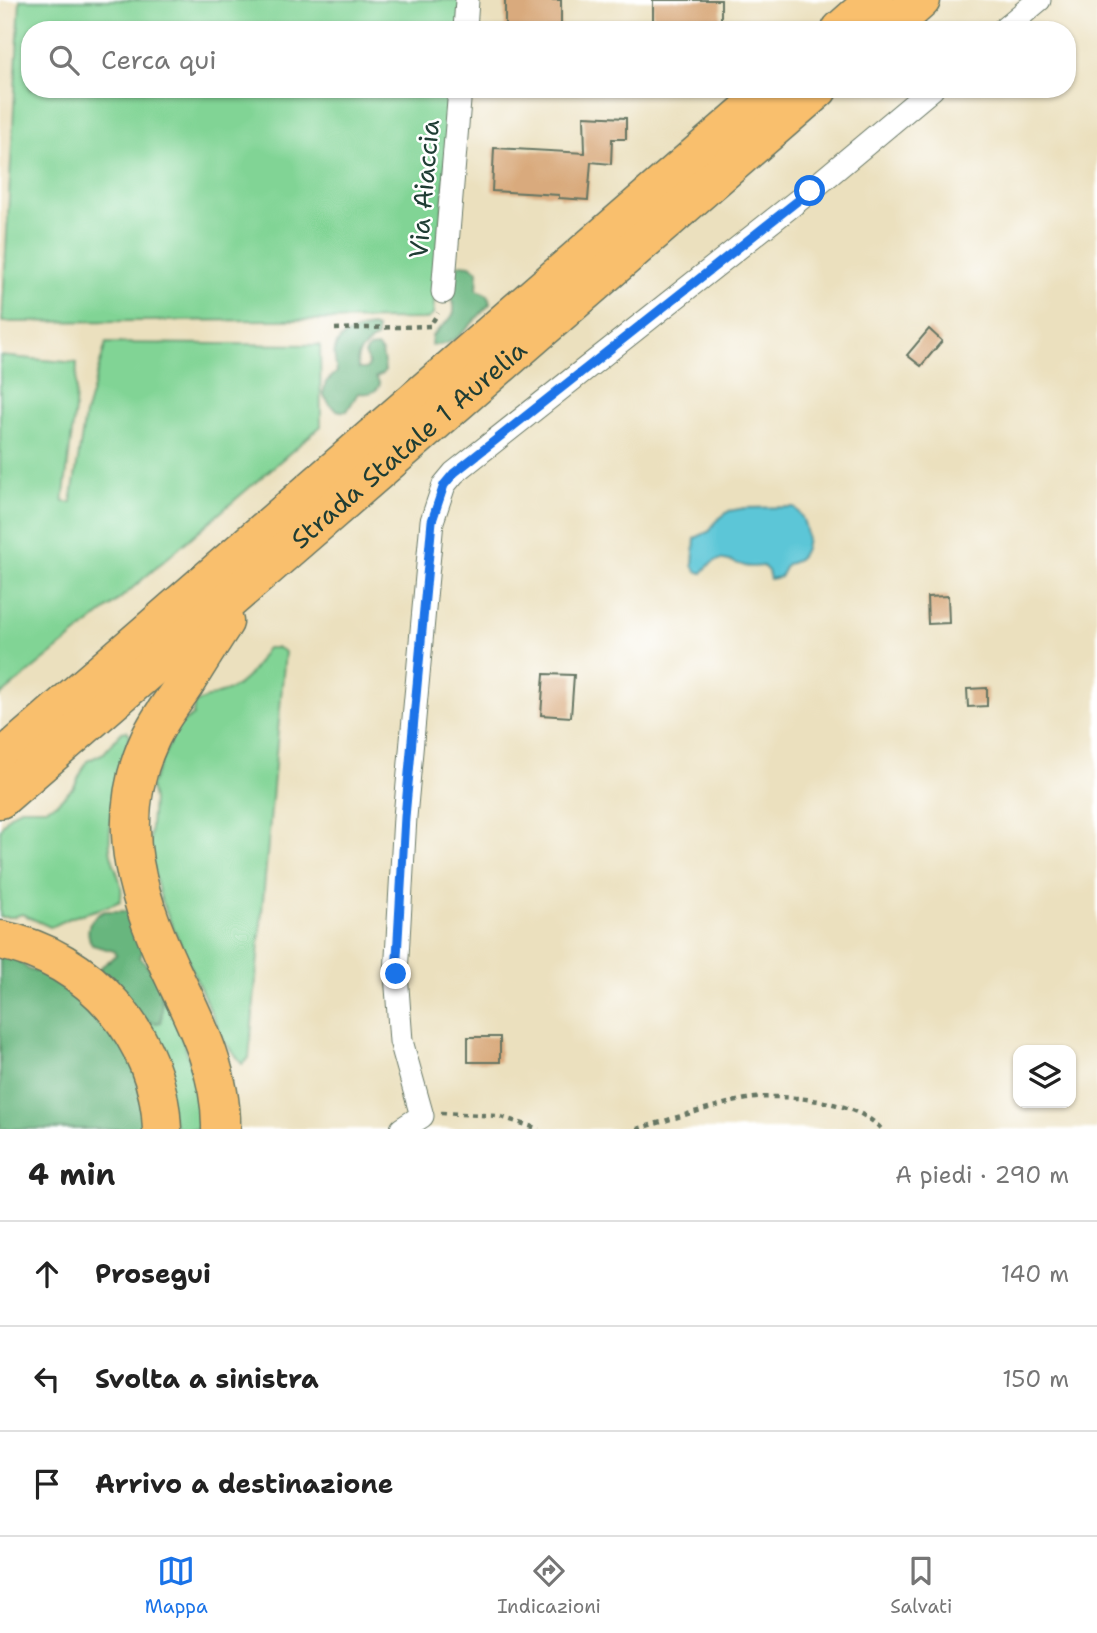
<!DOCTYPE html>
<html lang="it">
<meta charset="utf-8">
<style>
:root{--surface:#fff;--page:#f2f2f2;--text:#222;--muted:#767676;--line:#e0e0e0;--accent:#1a73e8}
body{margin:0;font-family:"Shantell Sans",sans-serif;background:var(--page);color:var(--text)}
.controls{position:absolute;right:21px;bottom:21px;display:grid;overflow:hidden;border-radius:14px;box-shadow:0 2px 5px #0004}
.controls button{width:63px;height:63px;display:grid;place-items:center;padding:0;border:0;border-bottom:2px solid var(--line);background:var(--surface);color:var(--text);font:35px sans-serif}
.stop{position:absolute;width:21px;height:21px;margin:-16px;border:5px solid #1a73e8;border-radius:50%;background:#fff}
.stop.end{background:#1a73e8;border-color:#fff;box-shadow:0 2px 7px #0008}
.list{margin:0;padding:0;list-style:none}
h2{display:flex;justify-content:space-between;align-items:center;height:91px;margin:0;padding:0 28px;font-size:30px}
h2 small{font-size:23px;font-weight:400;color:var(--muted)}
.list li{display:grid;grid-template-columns:46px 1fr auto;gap:21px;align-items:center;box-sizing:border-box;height:105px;padding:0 28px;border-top:2px solid var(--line)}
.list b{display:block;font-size:26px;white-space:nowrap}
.list em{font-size:23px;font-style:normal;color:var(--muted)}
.icon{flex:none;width:38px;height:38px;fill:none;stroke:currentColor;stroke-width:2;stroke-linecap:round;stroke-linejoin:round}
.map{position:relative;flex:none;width:1097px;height:1129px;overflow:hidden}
.search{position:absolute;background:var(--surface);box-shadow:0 2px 5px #0004;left:21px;right:21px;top:21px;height:77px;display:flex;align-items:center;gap:18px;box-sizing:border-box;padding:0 24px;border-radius:28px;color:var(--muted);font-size:26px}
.sheet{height:406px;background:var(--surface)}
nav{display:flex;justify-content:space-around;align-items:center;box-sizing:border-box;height:98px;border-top:2px solid var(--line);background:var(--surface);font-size:19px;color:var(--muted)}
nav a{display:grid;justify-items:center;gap:4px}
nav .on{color:var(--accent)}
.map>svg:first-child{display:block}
.green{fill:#81d495;stroke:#508864;stroke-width:2}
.forest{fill:#68b67e;stroke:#447a59;stroke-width:2}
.water{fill:#5cc6d7;stroke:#3e8286;stroke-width:2}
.building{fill:#d9aa7d}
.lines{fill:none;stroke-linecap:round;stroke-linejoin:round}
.street-casing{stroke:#667664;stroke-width:25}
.highway-casing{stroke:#667664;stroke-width:41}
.path{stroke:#667664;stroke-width:4.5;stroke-dasharray:5 5;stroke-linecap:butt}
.street{stroke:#fff;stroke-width:23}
.highway{stroke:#f9bf6d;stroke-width:38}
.route{stroke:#1a73e8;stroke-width:9}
.labels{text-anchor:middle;stroke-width:5;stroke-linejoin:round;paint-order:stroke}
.street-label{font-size:26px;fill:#1f3d34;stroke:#fff}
</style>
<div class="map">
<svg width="1097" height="1129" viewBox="0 0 1097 1129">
<rect width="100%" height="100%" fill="#fff"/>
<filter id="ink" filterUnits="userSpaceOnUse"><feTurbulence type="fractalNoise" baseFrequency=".0143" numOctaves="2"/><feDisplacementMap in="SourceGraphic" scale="14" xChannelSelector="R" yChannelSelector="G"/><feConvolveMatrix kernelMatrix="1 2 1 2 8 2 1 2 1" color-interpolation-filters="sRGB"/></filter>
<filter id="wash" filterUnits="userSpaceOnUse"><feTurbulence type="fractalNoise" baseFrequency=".00686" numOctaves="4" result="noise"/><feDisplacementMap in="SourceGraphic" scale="28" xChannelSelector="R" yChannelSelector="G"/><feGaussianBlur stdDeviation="1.57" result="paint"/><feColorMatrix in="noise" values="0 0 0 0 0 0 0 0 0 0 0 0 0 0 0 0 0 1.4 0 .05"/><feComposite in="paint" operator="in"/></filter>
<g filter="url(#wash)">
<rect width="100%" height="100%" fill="#ebe0be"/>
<g class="green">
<polygon points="20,0 461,0 459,30 30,30 30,89 453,89 433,315 427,319 2,322"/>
<polygon points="106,343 320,345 321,426 122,597 0,696 0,356 77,363 75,409 63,502 71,503 85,415"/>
<path d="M267 648H278L285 652 249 1058 242 1064 224 1041 162 903 149 853 153 800 150 786 177 727 193 715 194 705C209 693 229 695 244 680 254 672 259 658 267 648Z"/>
<path d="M127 731 130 734C123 763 107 819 110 848 111 865 126 883 120 901 104 909 87 912 70 918 64 919 59 925 50 927L22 914 13 917H0V829L8 817 20 808H46L57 803 74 787 87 761 104 753 122 732Z"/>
<path d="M162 990C182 1037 200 1077 204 1129H177L133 1014 156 1023 161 1022Z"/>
</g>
<g class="forest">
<path d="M461 264 470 265 478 271 477 290 488 295 490 304C473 320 456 349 431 345L432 336 450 319 454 313V305L450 293 456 266Z"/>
<path d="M372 327 377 329V337C366 346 352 354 359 369H366L369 365 365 354 369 348 377 347 382 352 385 370 383 374 376 377 380 384C376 394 367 394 358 393L347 411C334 413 329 404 323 394L326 382 337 372C336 365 333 355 335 349 338 334 360 328 372 327Z"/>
<path d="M105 911H126L130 914 143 950 140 958C160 976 164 996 161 1022 133 1026 114 991 99 972L101 967 116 955 114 951 92 945C84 930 89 917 105 911Z"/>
<polygon points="0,952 11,954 29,970 49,973 64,979 131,1052 148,1129 0,1129"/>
</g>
<path class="water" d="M794 507C811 522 813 559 787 564L780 577 770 579 768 571 763 566C758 566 750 568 745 566 725 560 717 553 702 573L696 571 693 565 695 538 710 531 715 522 729 511 745 508Z"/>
<g id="blocks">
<g class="building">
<rect x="505" y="0" width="56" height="30"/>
<rect x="653" y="0" width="68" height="30"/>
<polygon points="584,116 626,118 626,139 612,139 611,164 591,162 588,200 559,198 559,195 492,191 494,148 585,153"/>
<polygon points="929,329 942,341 921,366 907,355"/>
<polygon points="948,596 949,623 928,624 927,597"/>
<polygon points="544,674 574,675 571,717 541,715"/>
<polygon points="987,688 987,706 968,707 967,689"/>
<rect x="468" y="1037" width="32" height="25"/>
</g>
</g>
</g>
<g filter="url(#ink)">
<use href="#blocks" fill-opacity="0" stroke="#667664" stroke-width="2"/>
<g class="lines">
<defs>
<g id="street">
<polyline points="465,30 467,0"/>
<polyline points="1003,30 1039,0"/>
<polyline points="443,292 460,89"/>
<polyline points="402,1129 422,1116 401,1041 396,974 405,817 432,521 444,485 454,473 810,191 932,89"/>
</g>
<g id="highway">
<polyline points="841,30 875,0"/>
<polyline points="887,30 921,0"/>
<polyline points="0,761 773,89"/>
<path id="s1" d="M0 799 818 89"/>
<path d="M0 940C90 957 159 1037 162 1129"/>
<path d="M221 1129C222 1077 199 1028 177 983 139 904 110 825 150 739 159 719 172 703 184 685 197 664 210 643 224 622"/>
</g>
</defs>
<use href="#street" class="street-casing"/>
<use href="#highway" class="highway-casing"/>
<g class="path">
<polyline points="335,329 430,326 438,313"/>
<polyline points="441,1113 498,1116 539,1129"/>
<path d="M637 1129C673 1119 710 1106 747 1099 783 1093 857 1100 881 1129"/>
</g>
<use href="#street" class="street"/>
<use href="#highway" class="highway"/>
</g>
</g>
<g class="lines" filter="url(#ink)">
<polyline class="route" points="396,974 405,817 432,521 444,485 454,473 810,191"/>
</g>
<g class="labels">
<g class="street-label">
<text transform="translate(424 189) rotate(-85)" y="9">Via Aiaccia</text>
<text dy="9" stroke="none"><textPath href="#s1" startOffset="541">Strada Statale 1 Aurelia</textPath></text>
</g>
</g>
</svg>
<div class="controls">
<button><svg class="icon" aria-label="layers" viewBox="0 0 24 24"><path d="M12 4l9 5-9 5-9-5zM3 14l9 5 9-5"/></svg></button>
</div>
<div class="stop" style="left:810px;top:191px"></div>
<div class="stop end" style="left:396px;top:974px"></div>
<div class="search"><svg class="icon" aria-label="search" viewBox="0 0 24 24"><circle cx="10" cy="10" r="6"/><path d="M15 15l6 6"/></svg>Cerca qui</div>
</div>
<section class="sheet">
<h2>4 min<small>A piedi · 290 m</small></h2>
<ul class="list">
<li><svg class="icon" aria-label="ahead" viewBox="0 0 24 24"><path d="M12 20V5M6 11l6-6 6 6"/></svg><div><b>Prosegui</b></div><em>140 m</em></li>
<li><svg class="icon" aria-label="left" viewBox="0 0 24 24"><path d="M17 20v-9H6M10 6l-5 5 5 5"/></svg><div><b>Svolta a sinistra</b></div><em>150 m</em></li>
<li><svg class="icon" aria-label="arrive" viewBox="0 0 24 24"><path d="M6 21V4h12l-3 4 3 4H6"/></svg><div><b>Arrivo a destinazione</b></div></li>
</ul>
</section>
<nav>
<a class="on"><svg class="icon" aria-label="map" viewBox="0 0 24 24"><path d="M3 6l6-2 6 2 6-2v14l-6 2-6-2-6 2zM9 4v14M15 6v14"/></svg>Mappa</a>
<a><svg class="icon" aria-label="directions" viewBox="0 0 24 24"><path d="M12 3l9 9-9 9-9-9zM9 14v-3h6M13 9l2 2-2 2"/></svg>Indicazioni</a>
<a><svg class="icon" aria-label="saved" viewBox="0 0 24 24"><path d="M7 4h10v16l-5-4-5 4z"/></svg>Salvati</a>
</nav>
